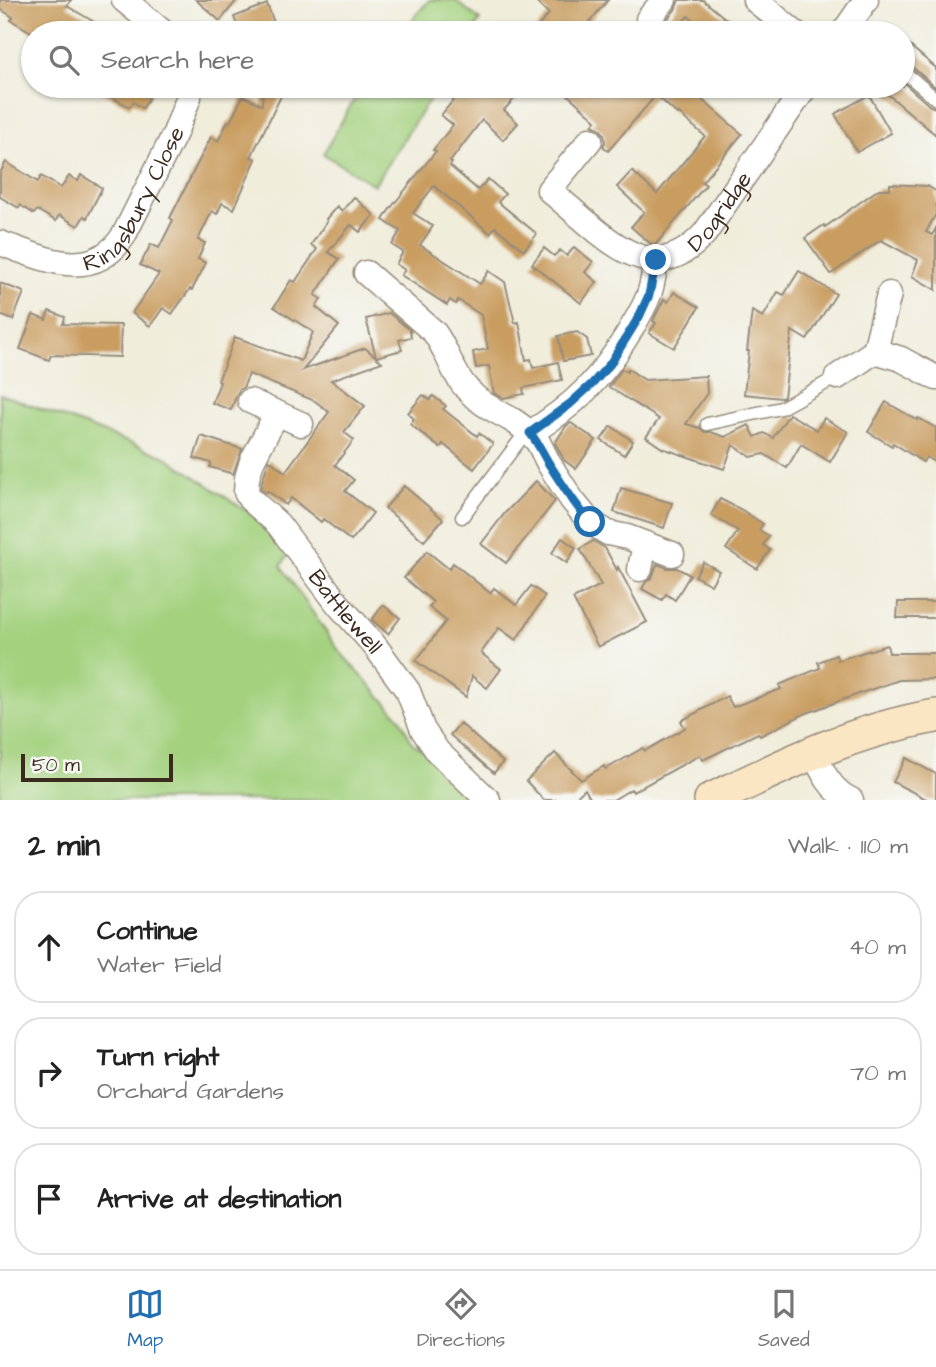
<!DOCTYPE html>
<meta charset="utf-8">
<style>
:root{--surface:#fff;--page:#f6f6f6;--text:#222;--muted:#767676;--line:#e0e0e0;--accent:#1f6fb2}
body{margin:0;font-family:"Architects Daughter",sans-serif;background:var(--page);color:var(--text)}
.scale{position:absolute;left:21px;bottom:18px;width:152px;box-sizing:border-box;padding-left:7px;border:4px solid #3b2a1e;border-top:0;font-size:19px;line-height:24px;white-space:nowrap;color:#3b2a1e;-webkit-text-stroke:5px #f6f6f2;paint-order:stroke}
.stop{position:absolute;width:21px;height:21px;margin:-16px;border:5px solid #1f6fb2;border-radius:50%;background:#fff}
.stop.end{background:#1f6fb2;border-color:#fff;box-shadow:0 2px 7px #0008}
.list{margin:0;padding:0;list-style:none}
h2{display:flex;justify-content:space-between;align-items:center;height:91px;margin:0;padding:0 28px;font-size:30px}
h2 small{font-size:23px;font-weight:400;color:var(--muted)}
.list li{display:grid;grid-template-columns:46px 1fr auto;gap:21px;align-items:center;box-sizing:border-box;height:112px;margin:0 14px 14px;padding:0 14px;border:2px solid var(--line);border-radius:28px}
.list b{display:block;font-size:26px;white-space:nowrap}
.list p{margin:0;font-size:23px;white-space:nowrap;color:var(--muted)}
.list em{font-size:23px;font-style:normal;color:var(--muted)}
.icon{flex:none;width:38px;height:38px;fill:none;stroke:currentColor;stroke-width:2;stroke-linecap:round;stroke-linejoin:round}
.map{position:relative;flex:none;width:936px;height:800px;overflow:hidden}
.search{position:absolute;background:var(--surface);box-shadow:0 2px 5px #0004;left:21px;right:21px;top:21px;height:77px;display:flex;align-items:center;gap:18px;box-sizing:border-box;padding:0 24px;border-radius:38px;color:var(--muted);font-size:26px}
.sheet{height:469px;background:var(--surface)}
nav{display:flex;justify-content:space-around;align-items:center;box-sizing:border-box;height:98px;border-top:2px solid var(--line);background:var(--surface);font-size:19px;color:var(--muted)}
nav a{display:grid;justify-items:center;gap:4px}
nav .on{color:var(--accent)}
.map>svg:first-child{display:block}
.green{fill:#a3d17e;stroke:#6f7e4e;stroke-width:2}
.building{fill:#c99d60}
.lines{fill:none;stroke-linecap:round;stroke-linejoin:round}
.lane-casing{stroke:#968c7c;stroke-width:15}
.street-casing{stroke:#968c7c;stroke-width:27}
.secondary-casing{stroke:#968c7c;stroke-width:36}
.lane{stroke:#fff;stroke-width:12}
.street{stroke:#fff;stroke-width:24}
.secondary{stroke:#fbe6c4;stroke-width:33}
.route{stroke:#1f6fb2;stroke-width:9}
.labels{text-anchor:middle;stroke-width:5;stroke-linejoin:round;paint-order:stroke}
.street-label{font-size:23px;fill:#3b2a1e;stroke:#f6f6f2}
</style>
<div class="map">
<svg width="936" height="800" viewBox="0 0 936 800">
<rect width="100%" height="100%" fill="#f6f6f2"/>
<filter id="ink" filterUnits="userSpaceOnUse"><feTurbulence type="fractalNoise" baseFrequency=".0143" numOctaves="2"/><feDisplacementMap in="SourceGraphic" scale="14" xChannelSelector="R" yChannelSelector="G"/><feConvolveMatrix kernelMatrix="1 2 1 2 8 2 1 2 1" color-interpolation-filters="sRGB"/></filter>
<filter id="wash" filterUnits="userSpaceOnUse"><feTurbulence type="fractalNoise" baseFrequency=".00686" numOctaves="4" result="noise"/><feDisplacementMap in="SourceGraphic" scale="28" xChannelSelector="R" yChannelSelector="G"/><feGaussianBlur stdDeviation="1.57" result="paint"/><feColorMatrix in="noise" values="0 0 0 0 0 0 0 0 0 0 0 0 0 0 0 0 0 1.4 0 .05"/><feComposite in="paint" operator="in"/></filter>
<g filter="url(#wash)">
<rect width="100%" height="100%" fill="#f0eddb"/>
<g class="green">
<polygon points="429,0 455,0 480,20 472,33 401,33"/>
<polygon points="362,86 438,86 374,185 323,154"/>
<polygon points="0,394 79,423 166,457 267,525 290,552 281,566 339,651 400,718 412,743 420,748 475,800 0,800"/>
</g>
<g id="blocks">
<g class="building">
<polygon points="0,0 71,0 67,6 113,33 33,33 11,20 13,17 0,9"/>
<polygon points="196,0 237,0 220,21"/>
<polygon points="535,0 608,0 580,33 532,33 549,14"/>
<polygon points="679,0 703,0 743,33 709,33 688,16 673,33 652,33 659,29 675,10"/>
<polygon points="267,4 278,33 240,33 234,17"/>
<polygon points="903,40 936,68 936,88 909,64 903,62"/>
<polygon points="903,82 930,106 936,108 936,135 878,86 903,86"/>
<polygon points="90,86 152,86 149,91 152,92 143,108 133,102 130,107"/>
<polygon points="263,86 286,86 251,157 256,159 234,209 222,203 217,214 212,211 198,240 205,243 198,259 206,263 192,290 190,289 172,314 163,308 150,326 132,313 159,274 140,265 151,244 159,248 173,220 170,218 211,137 218,141 228,121 230,122 243,96 262,105"/>
<polygon points="465,86 526,86 504,110 518,123 503,140 482,120 450,162 452,163 450,166 478,190 488,179 505,194 498,202 537,234 524,250 495,227 490,233 434,186 413,213 433,226 420,245 480,284 489,271 505,282 515,323 519,322 526,360 531,359 533,368 558,362 562,380 523,388 524,394 503,398 494,393 489,366 476,368 473,352 488,349 481,315 458,300 456,304 450,300 447,305 401,275 405,270 396,264 403,252 392,245 400,231 383,220 390,209 436,151 433,150 453,125 441,115"/>
<polygon points="558,86 686,86 742,134 702,182 706,185 656,244 651,244 631,227 644,212 617,187 632,171 657,194 705,136 678,113 677,114 656,95 608,151 603,146 605,142 604,134 599,128 592,125 596,120"/>
<polygon points="869,95 891,133 857,152 835,114"/>
<polygon points="6,162 38,182 41,176 61,188 69,176 78,181 81,175 102,188 87,218 84,216 78,226 59,215 56,221 37,210 34,214 20,205 19,208 0,197 0,173"/>
<polygon points="890,184 927,186 936,191 936,214 926,232 932,235 936,228 936,290 912,276 918,260 881,240 831,274 805,238 824,225 825,227 879,189 890,189"/>
<polygon points="354,197 374,215 360,232 351,225 328,252 339,259 315,295 321,299 316,307 339,326 303,370 365,348 382,362 331,380 365,406 344,432 354,440 335,465 354,480 345,491 373,513 351,541 323,519 321,522 291,498 286,505 268,491 266,493 261,489 262,481 269,460 285,472 329,412 315,401 249,374 243,388 240,389 237,394 231,410 212,403 220,382 218,381 235,337 301,361 313,332 274,307 291,280 295,282 317,249 311,245 327,221 326,219 337,206 342,211"/>
<polygon points="574,247 593,262 585,272 597,282 581,303 532,264 544,248 554,256 560,250 567,256"/>
<polygon points="799,271 836,294 807,340 792,331 784,397 781,398 744,394 749,351 747,351 752,311 763,317 778,292 784,295"/>
<polygon points="0,283 24,292 13,320 0,315"/>
<polygon points="674,292 699,307 674,348 649,333 656,323 653,321 664,299 668,302"/>
<polygon points="49,311 65,317 63,324 121,325 120,357 51,355 49,360 20,349 33,315 46,320"/>
<polygon points="389,313 410,330 411,337 399,340 402,350 376,357 366,319"/>
<polygon points="577,332 587,339 591,356 563,361 558,336"/>
<polygon points="622,369 627,372 628,369 645,380 706,376 707,393 686,424 700,428 705,432 711,432 725,437 749,425 755,437 764,433 773,438 789,414 817,430 824,418 848,432 830,462 801,444 787,468 764,454 751,457 733,445 724,469 662,448 646,437 659,419 609,387"/>
<polygon points="423,395 430,400 433,396 446,406 443,409 477,436 479,433 493,444 474,469 443,444 440,448 410,424 414,419 408,413"/>
<polygon points="886,402 917,420 918,418 936,428 936,463 926,457 923,462 893,443 892,446 868,432"/>
<polygon points="571,423 596,440 576,469 564,460 555,443 566,426"/>
<polygon points="611,426 633,441 624,455 601,440"/>
<polygon points="201,436 242,449 233,474 210,467 211,463 194,458"/>
<polygon points="536,481 555,501 506,563 481,544 505,513"/>
<polygon points="404,486 443,519 424,541 385,508"/>
<polygon points="621,488 672,503 664,528 614,512"/>
<polygon points="720,499 742,510 763,524 759,530 769,536 763,545 770,550 757,569 726,549 738,531 711,515"/>
<polygon points="562,538 576,548 567,563 552,553"/>
<polygon points="593,541 605,548 617,570 618,567 647,622 598,647 573,599 601,585 580,549"/>
<polygon points="427,551 449,569 453,563 490,593 494,588 516,605 531,586 545,596 516,640 499,628 481,653 501,669 487,688 472,676 466,697 416,661 446,621 429,607 433,602 404,578"/>
<polygon points="703,562 719,571 711,585 695,576"/>
<polygon points="657,564 667,568 677,568 690,575 675,600 666,594 662,600 642,589 646,582 652,578"/>
<polygon points="898,602 936,602 936,618 897,618"/>
<polygon points="383,605 400,618 388,634 372,620"/>
<polygon points="887,645 889,653 936,653 936,679 899,680 864,692 804,714 760,736 758,733 703,760 700,755 633,792 631,789 613,800 591,800 585,789 573,800 544,800 526,781 555,753 581,780 604,766 606,769 643,748 645,751 685,728 681,721 727,696 733,707 781,689 779,685 820,668 818,662 836,655 838,660"/>
<polygon points="460,723 503,762 494,773 450,735"/>
<polygon points="906,758 936,774 936,800 928,800 893,782"/>
</g>
</g>
</g>
<g filter="url(#ink)">
<use href="#blocks" fill-opacity="0" stroke="#968c7c" stroke-width="2"/>
<g class="lines">
<defs>
<g id="lane">
<polyline points="903,71 936,99"/>
<polyline points="707,424 781,408 837,377"/>
<polyline points="462,517 520,440 530,433"/>
</g>
<g id="street">
<polyline points="124,0 164,33"/>
<polyline points="755,0 795,33"/>
<polyline points="648,19 664,0"/>
<polyline points="843,33 866,0"/>
<path id="s1" d="M590 140 549 190C563 202 577 214 591 226 630 259 665 278 705 233L806 86"/>
<path id="s2" d="M0 243C43 258 93 284 124 235L175 133 189 97 190 86"/>
<path d="M366 273 434 332C447 349 452 373 467 389 481 405 495 410 512 420 519 424 524 429 530 433 574 406 601 379 628 334 635 322 643 310 648 297 653 285 654 272 656 260"/>
<polyline points="889,294 875,351 901,359 936,378"/>
<polyline points="837,377 875,351"/>
<polyline points="250,401 301,424"/>
<path id="s3" d="M277 413 252 461 247 478 246 492 250 499 278 524 338 604 375 646 408 691 423 730 438 752 488 800"/>
<polyline points="530,433 538,442 549,464 572,500 590,522 608,533 627,537 672,554"/>
<polyline points="640,569 645,544"/>
<path d="M813 752C822 771 831 791 851 800"/>
</g>
<path id="secondary" d="M711 800C785 764 854 730 936 716"/>
</defs>
<use href="#lane" class="lane-casing"/>
<use href="#street" class="street-casing"/>
<use href="#secondary" class="secondary-casing"/>
<use href="#lane" class="lane"/>
<use href="#street" class="street"/>
<use href="#secondary" class="secondary"/>
</g>
</g>
<g class="lines" filter="url(#ink)">
<path class="route" d="M590 522C575 505 563 486 551 467 543 455 539 444 530 433L570 404 592 384 610 364 639 317 649 295 656 260"/>
</g>
<g class="labels">
<g class="street-label">
<text dy="8" stroke="none"><textPath href="#s2" startOffset="172">Ringsbury Close</textPath></text>
<text dy="8" stroke="none"><textPath href="#s1" startOffset="278">Dogridge</textPath></text>
<text dy="8" stroke="none"><textPath href="#s3" startOffset="242">Battlewell</textPath></text>
</g>
</g>
</svg>
<div class="scale">50 m</div>
<div class="stop" style="left:590px;top:522px"></div>
<div class="stop end" style="left:656px;top:260px"></div>
<div class="search"><svg class="icon" aria-label="search" viewBox="0 0 24 24"><circle cx="10" cy="10" r="6"/><path d="M15 15l6 6"/></svg>Search here</div>
</div>
<section class="sheet">
<h2>2 min<small>Walk · 110 m</small></h2>
<ul class="list">
<li><svg class="icon" aria-label="ahead" viewBox="0 0 24 24"><path d="M12 20V5M6 11l6-6 6 6"/></svg><div><b>Continue</b><p>Water Field</p></div><em>40 m</em></li>
<li><svg class="icon" aria-label="right" viewBox="0 0 24 24"><path d="M7 20v-9h11M14 6l5 5-5 5"/></svg><div><b>Turn right</b><p>Orchard Gardens</p></div><em>70 m</em></li>
<li><svg class="icon" aria-label="arrive" viewBox="0 0 24 24"><path d="M6 21V4h12l-3 4 3 4H6"/></svg><div><b>Arrive at destination</b></div></li>
</ul>
</section>
<nav>
<a class="on"><svg class="icon" aria-label="map" viewBox="0 0 24 24"><path d="M3 6l6-2 6 2 6-2v14l-6 2-6-2-6 2zM9 4v14M15 6v14"/></svg>Map</a>
<a><svg class="icon" aria-label="directions" viewBox="0 0 24 24"><path d="M12 3l9 9-9 9-9-9zM9 14v-3h6M13 9l2 2-2 2"/></svg>Directions</a>
<a><svg class="icon" aria-label="saved" viewBox="0 0 24 24"><path d="M7 4h10v16l-5-4-5 4z"/></svg>Saved</a>
</nav>
